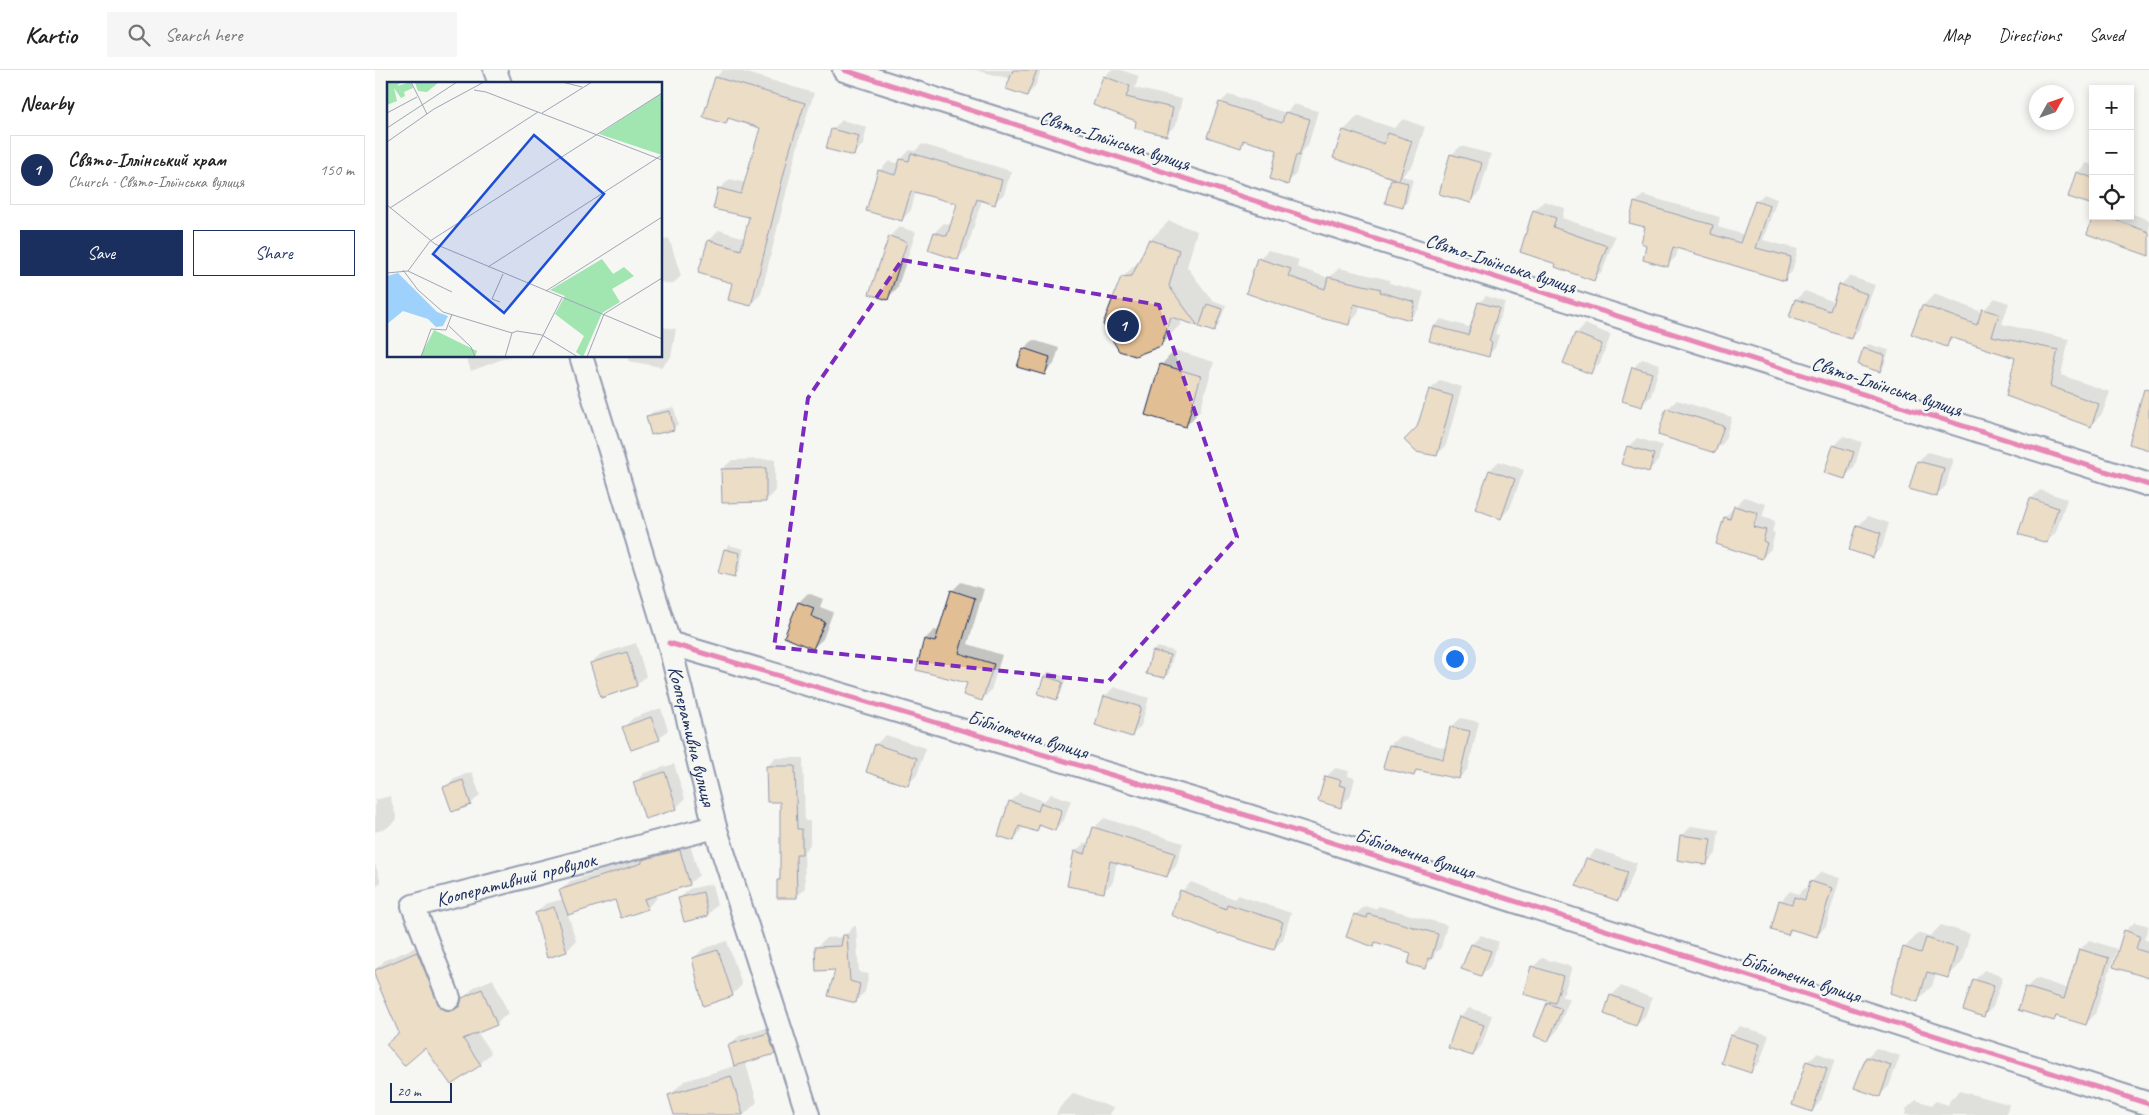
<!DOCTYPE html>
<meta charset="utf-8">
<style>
:root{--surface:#fff;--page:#f6f6f6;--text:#222;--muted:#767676;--line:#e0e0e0;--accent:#1b2f5e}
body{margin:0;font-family:Caveat,sans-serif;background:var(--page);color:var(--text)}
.controls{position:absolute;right:15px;top:15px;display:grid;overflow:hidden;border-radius:0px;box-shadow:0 2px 8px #0003}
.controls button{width:45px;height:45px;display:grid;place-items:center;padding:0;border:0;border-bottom:1px solid var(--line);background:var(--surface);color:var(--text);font:25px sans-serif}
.compass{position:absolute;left:1654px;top:15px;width:45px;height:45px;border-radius:50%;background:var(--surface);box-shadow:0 2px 8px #0003;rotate:50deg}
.scale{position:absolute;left:15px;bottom:12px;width:62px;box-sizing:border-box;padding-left:5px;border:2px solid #1b2f5e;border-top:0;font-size:14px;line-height:18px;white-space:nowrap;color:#1b2f5e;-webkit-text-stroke:4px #f6f6f2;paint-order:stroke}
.you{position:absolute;left:1079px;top:588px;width:18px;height:18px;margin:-12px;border:4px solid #fff;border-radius:50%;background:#1a73e8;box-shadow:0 0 0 8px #1a73e833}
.badge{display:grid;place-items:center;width:32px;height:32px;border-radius:50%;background:var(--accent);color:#fff;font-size:16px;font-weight:700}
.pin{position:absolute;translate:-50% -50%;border:2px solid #fff;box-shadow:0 1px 5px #0006}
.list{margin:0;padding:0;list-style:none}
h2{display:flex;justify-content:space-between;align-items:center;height:65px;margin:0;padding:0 20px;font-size:21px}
h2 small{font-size:16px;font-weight:400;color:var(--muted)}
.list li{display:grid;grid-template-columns:32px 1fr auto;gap:15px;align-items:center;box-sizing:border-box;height:70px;margin:0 10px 10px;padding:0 10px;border:1px solid var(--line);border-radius:0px}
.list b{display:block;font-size:19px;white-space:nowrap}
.list p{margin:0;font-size:16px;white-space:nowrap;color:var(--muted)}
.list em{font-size:16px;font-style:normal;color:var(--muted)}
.actions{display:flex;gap:10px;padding:15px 20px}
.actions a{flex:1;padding:11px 0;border:1px solid var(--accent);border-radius:0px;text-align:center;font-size:18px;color:var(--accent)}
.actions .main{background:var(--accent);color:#fff}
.icon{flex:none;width:28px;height:28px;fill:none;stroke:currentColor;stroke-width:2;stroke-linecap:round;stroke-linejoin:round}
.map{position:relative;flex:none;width:1774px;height:1045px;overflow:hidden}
header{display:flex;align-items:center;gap:30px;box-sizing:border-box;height:70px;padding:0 25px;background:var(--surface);border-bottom:1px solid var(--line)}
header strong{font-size:24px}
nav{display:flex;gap:28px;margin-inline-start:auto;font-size:18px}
.search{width:350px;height:45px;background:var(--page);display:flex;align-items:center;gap:12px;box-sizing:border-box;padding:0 18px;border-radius:0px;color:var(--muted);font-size:19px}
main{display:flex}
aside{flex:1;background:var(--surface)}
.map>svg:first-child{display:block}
.shadow{fill:#0003}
.building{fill:#e1be93;stroke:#1b2f5e}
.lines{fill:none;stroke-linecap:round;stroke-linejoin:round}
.minor-casing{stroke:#1b2f5e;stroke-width:26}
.minor{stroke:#f6f6f2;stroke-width:22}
.cycleway-casing{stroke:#f6f6f2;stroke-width:8}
.cycleway{stroke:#d6006c;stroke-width:5}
.marked{fill:none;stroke:#7b2cbf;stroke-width:4;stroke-dasharray:10 6;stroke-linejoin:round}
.labels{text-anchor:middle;stroke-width:4.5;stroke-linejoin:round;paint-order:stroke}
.street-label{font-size:20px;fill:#1b2f5e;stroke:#f6f6f2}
.inset-road{fill:none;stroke:#9ea6b7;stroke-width:1}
.view{fill:#1d4ed8;fill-opacity:0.15;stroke:#1d4ed8;stroke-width:2.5}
.inset-edge{fill:none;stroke:#1b2f5e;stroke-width:2.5}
</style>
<header>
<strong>Kartio</strong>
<div class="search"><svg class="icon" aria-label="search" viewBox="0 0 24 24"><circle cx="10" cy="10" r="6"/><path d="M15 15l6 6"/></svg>Search here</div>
<nav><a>Map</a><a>Directions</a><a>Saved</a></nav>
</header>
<main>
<aside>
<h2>Nearby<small></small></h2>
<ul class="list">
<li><span class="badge">1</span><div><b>Свято-Іллінський храм</b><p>Church · Свято-Ільїнська вулиця</p></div><em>150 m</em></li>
</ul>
<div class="actions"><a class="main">Save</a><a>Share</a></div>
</aside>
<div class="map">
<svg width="1774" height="1045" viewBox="0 0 1774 1045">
<rect width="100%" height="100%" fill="#f6f6f2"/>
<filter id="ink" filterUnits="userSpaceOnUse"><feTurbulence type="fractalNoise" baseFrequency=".02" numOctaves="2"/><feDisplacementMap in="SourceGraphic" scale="10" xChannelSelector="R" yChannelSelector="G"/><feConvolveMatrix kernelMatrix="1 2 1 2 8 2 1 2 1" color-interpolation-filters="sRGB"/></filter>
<g filter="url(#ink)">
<g class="shadow">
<polygon points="348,0 362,0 439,23 425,67 386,224 376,234 359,212 334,171 344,160 370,168 375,146 357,137 339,140 344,119 355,109 371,113 387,57 356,47 351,52 329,46 341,7"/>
<polygon points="600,0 666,0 660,17 652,25 636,9"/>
<polygon points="736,0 746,0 764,6 760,18 807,29 801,55 791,64 763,51 729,7"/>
<polygon points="854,24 911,43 919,34 943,41 933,76 927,81 921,104 912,113 904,79 872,70 866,76 845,33"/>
<polygon points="983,46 1019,58 1028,49 1050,57 1038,95 1027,106 1038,109 1032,132 1028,136 1011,132 1019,108 969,60"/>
<polygon points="467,50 492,57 488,75 478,84 457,60"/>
<polygon points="547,74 636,101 629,124 619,133 607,130 592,179 582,189 560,162 569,153 577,155 583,134 541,121 536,140 527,150 504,101 514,91 524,94 526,89 535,80 540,81"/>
<polygon points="1086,76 1116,84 1105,122 1095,131 1076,85"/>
<polygon points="1711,93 1718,95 1718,134 1702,103"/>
<polygon points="1389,124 1402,129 1388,170 1423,179 1417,202 1409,209 1303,178 1301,187 1293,195 1273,174 1271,156 1260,133 1268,125 1345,147 1343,157 1370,165 1381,132"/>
<polygon points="1169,131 1190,138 1187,148 1240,166 1228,200 1219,209 1182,193 1159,141"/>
<polygon points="1755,143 1774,150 1774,185 1720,146 1755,146"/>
<polygon points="794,151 822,161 812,197 837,230 851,235 843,256 839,261 827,250 823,255 807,249 805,255 785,275 747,208 767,188 775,170"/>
<polygon points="524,157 541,162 522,219 512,228 515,166"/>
<polygon points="294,168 306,206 297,215 286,212 286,171"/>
<polygon points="893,180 924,190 922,197 954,208 964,198 1015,210 1014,213 1049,222 1044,239 1034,249 985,235 983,244 974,254 884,189"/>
<polygon points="1474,206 1500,215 1484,259 1476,268 1421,229 1430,221 1460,232 1466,215"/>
<polygon points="1559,224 1607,242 1620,228 1634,233 1627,254 1694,269 1686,305 1735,322 1727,344 1716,355 1642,288 1579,267 1571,275 1548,236"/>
<polygon points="1111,226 1130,232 1120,264 1124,265 1120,278 1113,285 1055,270 1059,256 1066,249 1097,258 1104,233"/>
<polygon points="1210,254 1236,265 1225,293 1215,302 1201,264"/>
<polygon points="286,257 301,259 296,287 286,297 253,291 254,286 286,286"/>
<polygon points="658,270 684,278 679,294 669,304 649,279"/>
<polygon points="1493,274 1514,280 1509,296 1505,300 1489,279"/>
<polygon points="800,280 839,292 825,341 811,356 786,295"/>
<polygon points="91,286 136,286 96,301"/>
<polygon points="1267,289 1285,294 1276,326 1267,335 1258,298"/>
<polygon points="1065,310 1087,317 1071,375 1062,385 1043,357 1056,319"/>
<polygon points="1302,330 1357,347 1349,372 1340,381 1292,339"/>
<polygon points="299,337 303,354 299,358 277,364 273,347 277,342"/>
<polygon points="1469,366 1487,372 1479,398 1469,408 1459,376"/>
<polygon points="1262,368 1287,375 1283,391 1273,401 1253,377"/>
<polygon points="1553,382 1578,389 1571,416 1561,425 1536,418 1543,391"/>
<polygon points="400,389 400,422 391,431 347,399 357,390"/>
<polygon points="1124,391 1149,400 1135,438 1126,448 1115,400"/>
<polygon points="1665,420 1692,429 1681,462 1672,472 1656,429"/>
<polygon points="1369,427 1391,434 1387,447 1400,451 1397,462 1400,463 1396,479 1387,488 1343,473 1350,447"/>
<polygon points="1493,446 1514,453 1507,477 1498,486 1483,456"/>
<polygon points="354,475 369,479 364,501 359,506 350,479"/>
<polygon points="586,512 609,519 593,574 627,585 616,620 607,630 594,612 550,569 559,560 565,561 577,521"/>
<polygon points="433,523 448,529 445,537 458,542 448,569 438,578 424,532"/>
<polygon points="261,573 271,606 262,615 216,593 226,584"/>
<polygon points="782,577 799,581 794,603 789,607 778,581"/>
<polygon points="674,602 691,608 686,624 682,629 670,606"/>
<polygon points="739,617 774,628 766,656 757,665 730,626"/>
<polygon points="286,638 293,660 284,669 248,658 258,648"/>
<polygon points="1086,648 1104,652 1093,699 1084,708 1044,699 1038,705 1015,675 1025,666 1071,678 1076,657"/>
<polygon points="511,665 551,678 542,705 533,715 493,702 501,674"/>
<polygon points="400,688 428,688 430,751 435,751 435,775 429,781 430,818 422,827 403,810 406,807 406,731 392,697"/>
<polygon points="299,694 310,729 301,738 260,713 269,703"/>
<polygon points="960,698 974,701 973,706 980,708 975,727 965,736 951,707"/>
<polygon points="97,702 105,725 96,734 70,718 79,708"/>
<polygon points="645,722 669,731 676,724 696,730 689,750 680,759 667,755 662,760 649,756 639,770 635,732"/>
<polygon points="15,726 22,749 12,758 0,762 0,730"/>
<polygon points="729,748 808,773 801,796 792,806 742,791 738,812 728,822 700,782 709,773 715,774 719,758"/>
<polygon points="1316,756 1344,760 1341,784 1332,793 1307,766"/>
<polygon points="314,771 324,805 314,814 280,824 282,828 272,838 241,828 193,844 201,871 192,881 161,843 170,834 189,829 186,820 195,811"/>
<polygon points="1221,779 1262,793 1252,820 1243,829 1212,789"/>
<polygon points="0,794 6,812 0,818"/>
<polygon points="1446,802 1465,808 1451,856 1441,866 1418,859 1413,864 1406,831 1415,821 1424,824 1430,818 1434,819 1436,812"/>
<polygon points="816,812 859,829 863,825 916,843 908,870 898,879 807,821"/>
<polygon points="337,814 342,835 333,845 305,828 314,819"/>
<polygon points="990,836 1000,839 1004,836 1072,855 1066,878 1060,883 1059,888 1050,897 1038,882 1002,871 998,875 980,845"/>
<polygon points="1760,852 1774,856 1769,869 1774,871 1774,903 1750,861"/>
<polygon points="1566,855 1595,864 1587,892 1572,906 1561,903 1557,916 1543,930 1529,878 1544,863 1554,867"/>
<polygon points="479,856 481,856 484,902 494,904 490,922 480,931 461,898 441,878 451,868 469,867"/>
<polygon points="1106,865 1124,872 1115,896 1106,905 1097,874"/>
<polygon points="1714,870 1742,879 1720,944 1711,954 1684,945 1679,950 1651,918 1661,908 1693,919 1705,880"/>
<polygon points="352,871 367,915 357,925 318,889 328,879"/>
<polygon points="53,872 84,930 87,930 99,917 118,909 133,943 121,954 102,962 116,983 105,994 77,1014 50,976 25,962 0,904 0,900 10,890"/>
<polygon points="1167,888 1197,897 1189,923 1186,926 1195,929 1182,961 1173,970 1173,934 1176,931 1158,897"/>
<polygon points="1609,900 1628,907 1618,937 1609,946 1600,910"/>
<polygon points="1246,916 1277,928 1270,946 1261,955 1236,926"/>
<polygon points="1094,938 1117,945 1107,975 1098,985 1085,947"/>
<polygon points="402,955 408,974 399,983 370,991 382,1032 369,1045 301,1045 295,1025 309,1011 360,996 354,975 364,966"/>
<polygon points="1365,956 1394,965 1385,992 1376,1001 1348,992 1356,965"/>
<polygon points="1501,978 1525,986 1514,1016 1504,1026 1492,987"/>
<polygon points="1442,983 1460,989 1446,1031 1437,1041 1432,992"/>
<polygon points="1584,1021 1634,1034 1631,1045 1530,1045 1531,1039 1541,1030 1557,1035 1561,1031 1573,1035 1575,1030"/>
<polygon points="699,1023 738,1038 735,1045 681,1045 685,1037"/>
</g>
<g class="building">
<polygon points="638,0 662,0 652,26 631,19"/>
<polygon points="728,6 755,16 751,27 798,38 792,66 760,58 761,51 718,35"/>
<polygon points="340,7 430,33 415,79 376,236 353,230 357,213 323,203 333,170 366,180 374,147 338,139 343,118 366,124 385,58 353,48 351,54 328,47"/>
<polygon points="844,32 907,53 910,42 935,49 924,86 921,85 913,115 895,109 902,80 868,70 866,78 832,67"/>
<polygon points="456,59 484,66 479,86 451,79"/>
<polygon points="968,60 1009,74 1013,63 1037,71 1024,110 958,88"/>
<polygon points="536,83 627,110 620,135 602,129 583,190 553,180 559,162 572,166 582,134 536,121 527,151 491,141 503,100 520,105 525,89 534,91"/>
<polygon points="1075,84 1107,93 1096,133 1064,124"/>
<polygon points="1701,102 1718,108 1718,135 1693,127"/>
<polygon points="1016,109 1033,113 1028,138 1010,133"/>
<polygon points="1380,131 1395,136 1381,178 1416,187 1410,211 1298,177 1293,197 1268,190 1271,175 1266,173 1270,157 1254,153 1259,132 1338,155 1336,164 1365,173"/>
<polygon points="1158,140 1181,148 1178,157 1232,176 1219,211 1180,197 1181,194 1145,182"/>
<polygon points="1718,146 1729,146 1774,162 1774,186 1712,164"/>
<polygon points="514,166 532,172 513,230 494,224"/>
<polygon points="774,169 804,180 794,216 823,256 796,247 786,276 760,286 744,281 728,254 746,207 757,206"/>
<polygon points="882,188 916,199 913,206 950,219 953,207 1006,219 1005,222 1040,232 1035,250 979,234 974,255 937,246 871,223"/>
<polygon points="1464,214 1492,224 1476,269 1414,247 1420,229 1455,241"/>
<polygon points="1103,232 1124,238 1114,271 1117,272 1114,287 1054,271 1058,256 1093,265"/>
<polygon points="832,234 847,239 839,262 824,257"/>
<polygon points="1547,235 1602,255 1607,239 1624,244 1617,266 1683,280 1675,316 1724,334 1716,357 1631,326 1640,288 1575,267 1572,277 1536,264"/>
<polygon points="1200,263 1227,274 1216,304 1188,293"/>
<polygon points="648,278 675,287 670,305 642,297"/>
<polygon points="1488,278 1510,285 1505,302 1483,295"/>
<polygon points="785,294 826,306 811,357 770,345"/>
<polygon points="1257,297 1277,303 1267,337 1247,331"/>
<polygon points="1054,319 1078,326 1062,386 1041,382 1029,370 1042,357"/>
<polygon points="1769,319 1774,320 1774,380 1754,374"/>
<polygon points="1291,338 1349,356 1340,383 1283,365"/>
<polygon points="295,341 299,360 276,365 271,346"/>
<polygon points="1458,375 1479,382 1470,409 1449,403"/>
<polygon points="1252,376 1279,384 1274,402 1246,394"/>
<polygon points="1542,391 1569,398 1562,427 1534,419"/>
<polygon points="391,398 391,432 347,433 346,399"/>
<polygon points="1114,400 1140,409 1126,449 1100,439"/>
<polygon points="1655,428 1683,438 1672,473 1643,464"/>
<polygon points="1359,436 1383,443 1378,457 1391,460 1388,471 1392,473 1387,489 1341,474 1349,447 1355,449"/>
<polygon points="1482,455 1506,463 1498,488 1474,480"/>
<polygon points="349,479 365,483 360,507 343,503"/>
<polygon points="576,520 600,528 584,583 619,594 607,631 588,625 592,613 541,600 549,569 560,572"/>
<polygon points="423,532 439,538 436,546 450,552 438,579 409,567"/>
<polygon points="777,581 795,585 790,608 771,604"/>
<polygon points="252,582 262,616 226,628 215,593"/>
<polygon points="669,606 688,612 682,630 663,624"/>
<polygon points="729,626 766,637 757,667 720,655"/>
<polygon points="276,647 285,670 256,680 247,657"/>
<polygon points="1075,657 1095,661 1084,709 1041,700 1039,706 1008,698 1014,675 1068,689"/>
<polygon points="500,674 542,688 533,716 491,702"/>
<polygon points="391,696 420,696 422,759 427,759 427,784 421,784 422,828 402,828 402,810 405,810 405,732 392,732"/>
<polygon points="290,702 302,739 270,749 258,712"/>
<polygon points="950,706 966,710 964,715 971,717 966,738 943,731"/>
<polygon points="88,710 96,735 77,742 68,717"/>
<polygon points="634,731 663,741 666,733 687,740 680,761 664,755 662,762 644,756 639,771 623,766"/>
<polygon points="718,757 800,783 792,807 735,791 729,823 692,816 699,781 710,784"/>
<polygon points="1305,765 1336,769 1332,795 1302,790"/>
<polygon points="305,780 315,815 269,829 273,839 246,848 240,830 193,845 184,820 267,793 267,790"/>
<polygon points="1211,788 1253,802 1243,831 1201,816"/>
<polygon points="1435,811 1457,818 1442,867 1415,859 1413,865 1396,860 1404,830 1417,834 1419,827 1430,830"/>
<polygon points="805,820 851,839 852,834 908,852 899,880 845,863 844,864 796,845"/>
<polygon points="328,822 333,846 309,852 303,828"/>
<polygon points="179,837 192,882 172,888 160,843"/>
<polygon points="979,844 992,848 993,844 1063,864 1056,889 1053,888 1050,899 1033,894 1036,883 1000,872 999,877 971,867"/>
<polygon points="1749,860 1765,866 1761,879 1774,883 1774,908 1738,897"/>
<polygon points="468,865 472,865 475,911 485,914 481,933 453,926 460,900 441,901 440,877 466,876"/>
<polygon points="1551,868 1582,878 1573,908 1552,902 1543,932 1515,923 1528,877 1546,883"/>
<polygon points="1096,874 1116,881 1106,906 1086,899"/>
<polygon points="1704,879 1734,888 1711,955 1681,946 1679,951 1643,940 1650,917 1689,929"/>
<polygon points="343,880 358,926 328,936 317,888"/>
<polygon points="42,882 65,938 73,941 79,940 85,936 87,928 107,919 122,955 88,969 106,995 76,1015 50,978 29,996 11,974 24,963 0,907 0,900"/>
<polygon points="1156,896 1188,906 1180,933 1148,924"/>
<polygon points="1598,909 1619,916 1609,947 1588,940"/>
<polygon points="1235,925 1268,937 1261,956 1229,944"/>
<polygon points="1172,933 1187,939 1173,972 1159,966"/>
<polygon points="1084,946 1109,955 1098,986 1073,978"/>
<polygon points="393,963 400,984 359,996 353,975"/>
<polygon points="1355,965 1385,974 1376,1003 1346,993"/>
<polygon points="1491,987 1516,995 1505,1027 1479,1018"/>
<polygon points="1431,991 1452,998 1437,1042 1417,1035"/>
<polygon points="356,1006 368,1045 299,1045 293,1025"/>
</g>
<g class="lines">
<defs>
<g id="minor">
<polyline points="120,0 125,14"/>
<polyline points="469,0 1774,415"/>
<path id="s1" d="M206 286 294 573 340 757 433 1045"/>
<polyline points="294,573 874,746 1774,1034"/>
<path id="s2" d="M74 928 38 836 340 757"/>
</g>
</defs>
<use href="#minor" class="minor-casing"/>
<use href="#minor" class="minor"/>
<defs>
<g id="cycleway">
<polyline points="469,0 1774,415"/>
<polyline points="294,573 874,746 1774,1034"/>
</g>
</defs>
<use href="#cycleway" class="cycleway-casing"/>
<use href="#cycleway" class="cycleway"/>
</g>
</g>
<path d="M0 0H1774V1045H0ZM527 190 784 235 862 467 733 612 399 577 433 328Z" fill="#f6f6f2" fill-opacity=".55" fill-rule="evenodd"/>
<path class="marked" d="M527 190 784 235 862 467 733 612 399 577 433 328Z"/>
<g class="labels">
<g class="street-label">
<text transform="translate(740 70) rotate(18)" y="7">Свято-Ільїнська вулиця</text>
<text transform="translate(1126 193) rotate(18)" y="7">Свято-Ільїнська вулиця</text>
<text transform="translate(1512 316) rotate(18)" y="7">Свято-Ільїнська вулиця</text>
<text transform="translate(653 664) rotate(17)" y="7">Бібліотечна вулиця</text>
<text dy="7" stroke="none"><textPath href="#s1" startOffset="396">Кооперативна вулиця</textPath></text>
<text transform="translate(1040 783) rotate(18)" y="7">Бібліотечна вулиця</text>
<text dy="7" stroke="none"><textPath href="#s2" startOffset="205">Кооперативний провулок</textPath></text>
<text transform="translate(1426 907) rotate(18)" y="7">Бібліотечна вулиця</text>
</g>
</g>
<g transform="translate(12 12)">
<rect width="275" height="275" fill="#f6f6f2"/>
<path d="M3 0H14L10 4 24 0 26 6 17 10 18 14 14 16 7 6 10 19 0 23V2ZM52 0 40 10 31 9 28 1ZM275 11V73L212 52ZM215 177 226 192 237 185 247 194 225 207 233 220 215 231 196 275 189 270 197 254 168 232 178 214 163 208ZM47 248 90 269 88 275H33Z" fill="#a1e5b1"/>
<path d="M11 191 50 230 61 234 56 244 49 245 41 237 16 229 0 242V194Z" fill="#9ed1fc"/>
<path class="inset-road" d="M24 0 40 32M175 0 195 5M87 8 99 10 275 78M0 31 30 15M155 31 205 0M0 46 70 0M0 60 47 27 97 0M0 123 48 162 275 257M3 126 151 30M101 185 275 73M16 188 31 208 56 230 125 251 130 249 155 253 191 275M21 189 43 159 275 11M0 191 21 189 65 210M159 209 275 135M113 220 105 217 116 192M62 244 84 265 88 275M34 275 44 247 59 248 65 232M118 275 125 251M145 275 175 216M200 275 217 232 275 196"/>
<path class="view" d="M147 53 217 112 117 231 46 172Z"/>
<rect width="275" height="275" class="inset-edge"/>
</g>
</svg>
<div class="controls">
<button>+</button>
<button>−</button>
<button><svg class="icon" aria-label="locate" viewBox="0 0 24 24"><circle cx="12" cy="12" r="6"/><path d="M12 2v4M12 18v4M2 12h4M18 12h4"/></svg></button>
</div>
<svg class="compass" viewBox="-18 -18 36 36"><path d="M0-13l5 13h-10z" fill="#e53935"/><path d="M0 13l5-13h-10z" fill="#767676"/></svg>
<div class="scale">20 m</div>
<div class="you"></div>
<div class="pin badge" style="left:748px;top:256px">1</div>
</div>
</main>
